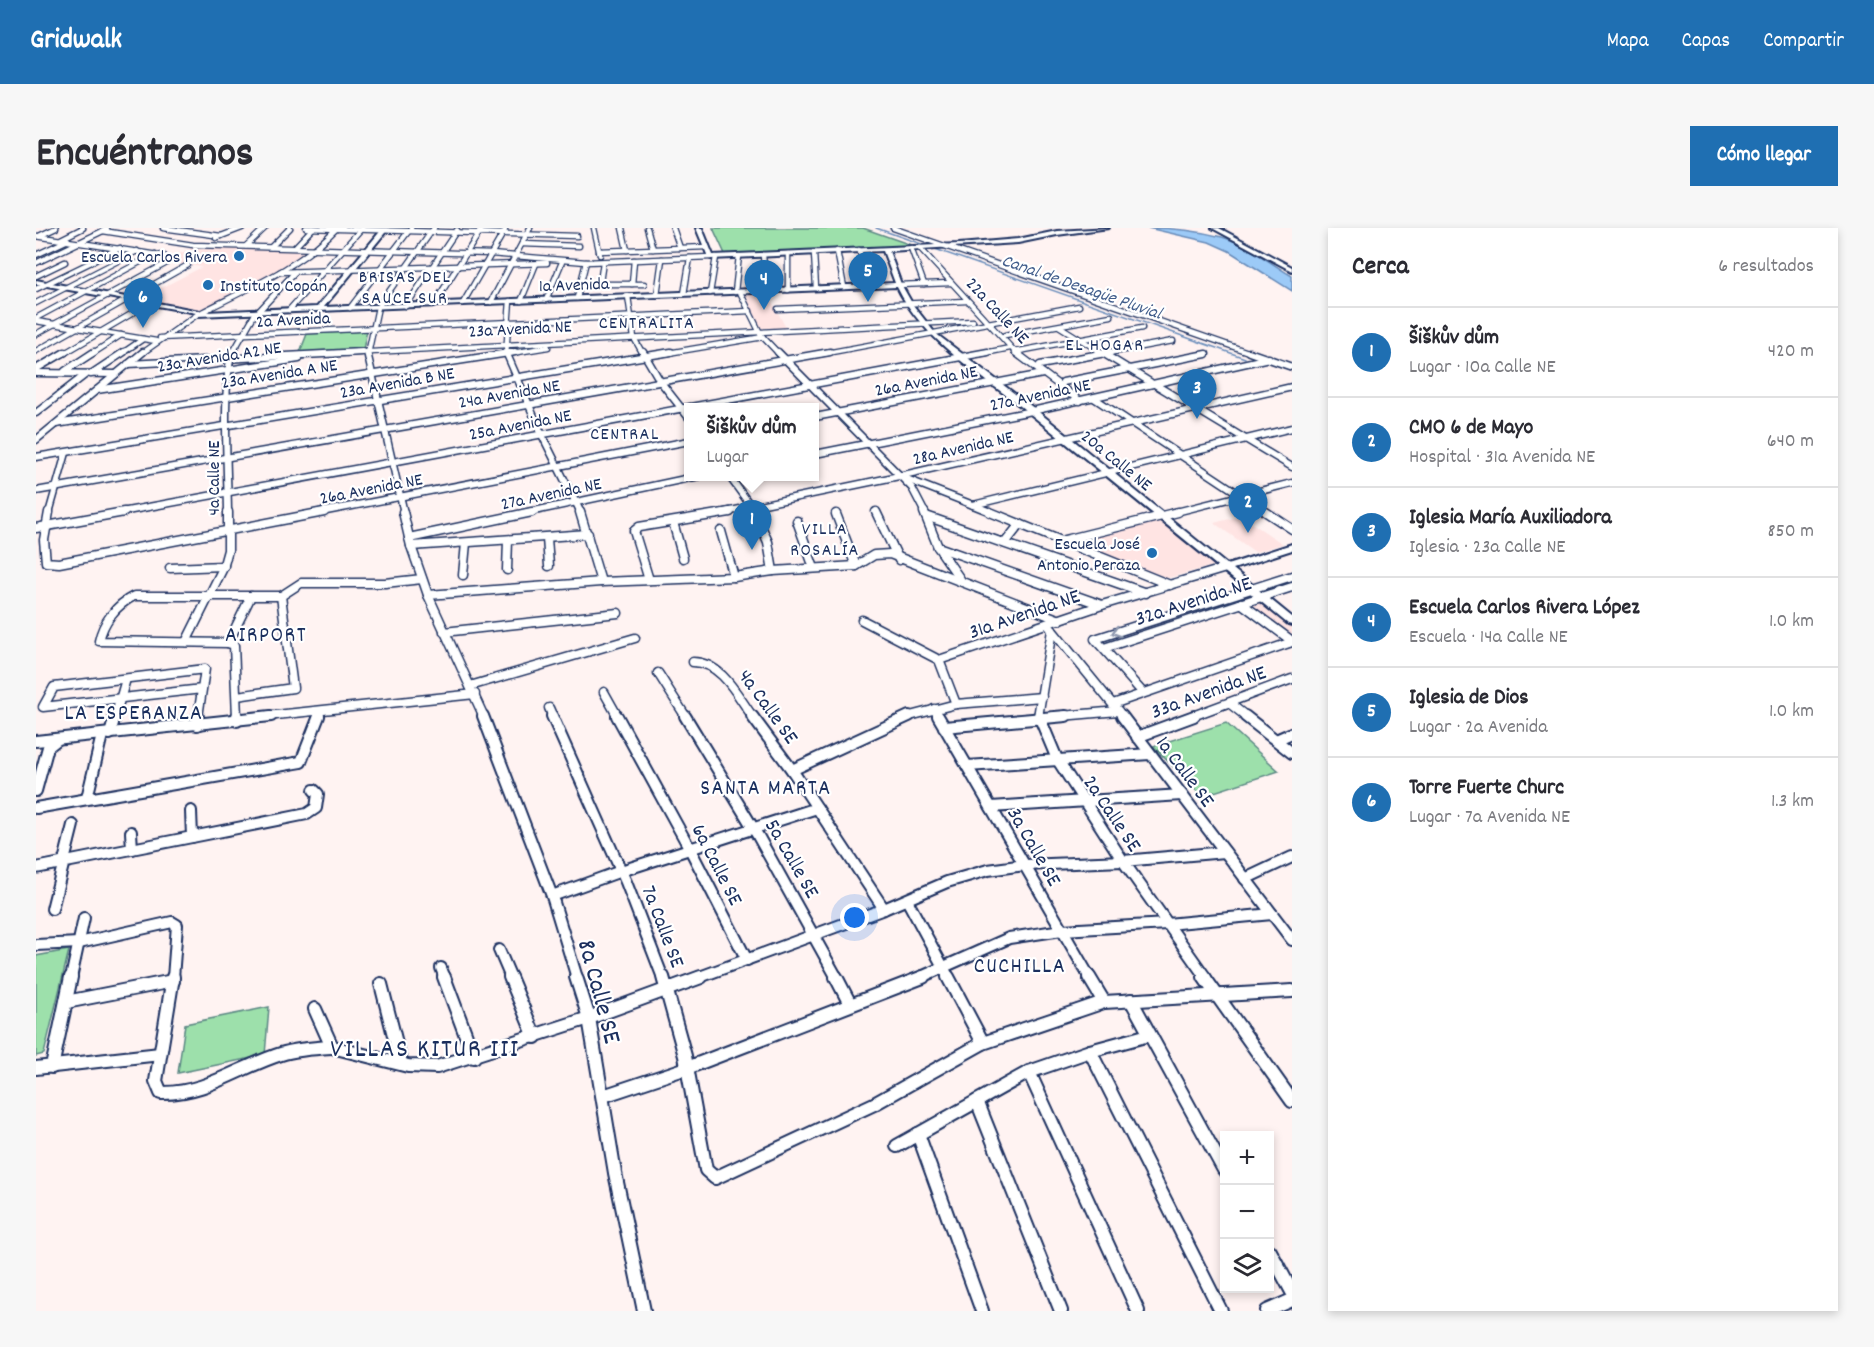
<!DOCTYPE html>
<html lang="es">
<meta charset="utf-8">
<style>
:root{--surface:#fff;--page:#f7f7f7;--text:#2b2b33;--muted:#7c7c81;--line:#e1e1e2;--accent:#1f6fb2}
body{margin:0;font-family:Dekko,sans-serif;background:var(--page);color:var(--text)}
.controls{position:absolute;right:18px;bottom:18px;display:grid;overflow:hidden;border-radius:0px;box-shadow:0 3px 9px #0003}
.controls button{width:54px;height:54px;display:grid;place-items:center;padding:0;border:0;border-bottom:2px solid var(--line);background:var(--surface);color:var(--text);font:30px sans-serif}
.you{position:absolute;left:819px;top:690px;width:21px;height:21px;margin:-15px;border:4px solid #fff;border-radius:50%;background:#1a73e8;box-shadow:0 0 0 9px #1a73e833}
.badge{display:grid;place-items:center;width:39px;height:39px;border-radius:50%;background:var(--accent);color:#fff;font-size:20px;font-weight:700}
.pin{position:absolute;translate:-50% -50px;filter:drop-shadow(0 2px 3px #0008)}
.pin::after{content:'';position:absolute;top:32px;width:21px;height:18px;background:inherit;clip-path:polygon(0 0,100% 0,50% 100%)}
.popup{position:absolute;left:648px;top:175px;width:135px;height:78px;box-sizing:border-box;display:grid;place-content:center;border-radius:0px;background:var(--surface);filter:drop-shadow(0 2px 4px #0005);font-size:20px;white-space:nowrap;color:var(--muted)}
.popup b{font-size:22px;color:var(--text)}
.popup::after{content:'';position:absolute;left:50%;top:100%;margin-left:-12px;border:12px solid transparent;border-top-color:var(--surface)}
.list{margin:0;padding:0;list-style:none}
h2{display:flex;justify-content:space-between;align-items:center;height:78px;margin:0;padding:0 24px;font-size:26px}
h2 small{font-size:20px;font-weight:400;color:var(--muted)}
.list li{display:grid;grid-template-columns:39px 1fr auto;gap:18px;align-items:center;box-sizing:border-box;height:90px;padding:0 24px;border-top:2px solid var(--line)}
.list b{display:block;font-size:22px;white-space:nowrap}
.list p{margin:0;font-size:20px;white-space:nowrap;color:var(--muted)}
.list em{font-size:20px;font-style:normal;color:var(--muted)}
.icon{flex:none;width:33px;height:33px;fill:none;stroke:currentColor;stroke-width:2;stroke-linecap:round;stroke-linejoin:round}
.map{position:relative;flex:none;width:1256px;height:1083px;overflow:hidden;border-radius:0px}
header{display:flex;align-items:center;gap:36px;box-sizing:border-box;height:84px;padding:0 30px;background:var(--accent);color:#fff}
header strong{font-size:28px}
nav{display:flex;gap:33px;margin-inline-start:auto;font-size:21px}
.intro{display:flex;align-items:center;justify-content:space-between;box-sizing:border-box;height:144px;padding:0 36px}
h1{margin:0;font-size:42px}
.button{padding:15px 27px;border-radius:0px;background:var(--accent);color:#fff;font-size:21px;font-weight:700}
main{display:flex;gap:36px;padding:0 36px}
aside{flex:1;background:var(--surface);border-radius:0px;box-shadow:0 3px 9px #0003}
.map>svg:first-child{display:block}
.built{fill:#ffe4e3}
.green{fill:#9de0ab;stroke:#5c8884;stroke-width:1.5}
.water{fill:#9ccaf7;stroke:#688cba;stroke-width:1.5}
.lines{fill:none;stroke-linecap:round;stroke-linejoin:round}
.stream{stroke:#688cba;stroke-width:1.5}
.minor-far4-casing{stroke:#1b2f5e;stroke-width:7}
.minor-far3-casing{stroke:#1b2f5e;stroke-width:9}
.minor-far2-casing{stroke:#1b2f5e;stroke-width:11}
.minor-far1-casing{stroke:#1b2f5e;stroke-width:14}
.minor-casing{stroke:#1b2f5e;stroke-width:16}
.tertiary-casing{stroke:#1b2f5e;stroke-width:4}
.minor-far4{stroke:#fff;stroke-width:4.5}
.minor-far3{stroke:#fff;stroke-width:6}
.minor-far2{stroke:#fff;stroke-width:8}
.minor-far1{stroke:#fff;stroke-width:10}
.minor{stroke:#fff;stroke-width:12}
.tertiary{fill:#fff;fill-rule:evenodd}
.oneway{stroke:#8d97ae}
.poi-dot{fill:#1f6fb2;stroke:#fff;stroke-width:2}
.labels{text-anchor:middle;stroke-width:4.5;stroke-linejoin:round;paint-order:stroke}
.far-poi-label{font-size:18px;fill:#1b2f5e;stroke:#fff;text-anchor:end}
.far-neighbourhood-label{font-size:18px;letter-spacing:1.5px;fill:#1b2f5e;stroke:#fff}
.far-street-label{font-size:18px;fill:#1b2f5e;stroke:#fff}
.far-water-label{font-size:18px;font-style:italic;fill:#425e8c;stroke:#fff}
.street-label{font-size:21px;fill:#1b2f5e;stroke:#fff}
.neighbourhood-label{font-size:22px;letter-spacing:1.5px;fill:#1b2f5e;stroke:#fff}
.near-street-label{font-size:26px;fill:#1b2f5e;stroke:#fff}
.near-neighbourhood-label{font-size:27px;letter-spacing:1.5px;fill:#1b2f5e;stroke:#fff}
</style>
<header>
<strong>Gridwalk</strong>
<nav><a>Mapa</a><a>Capas</a><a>Compartir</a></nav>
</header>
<div class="intro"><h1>Encuéntranos</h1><a class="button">Cómo llegar</a></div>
<main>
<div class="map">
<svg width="1256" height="1083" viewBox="0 0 1256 1083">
<rect width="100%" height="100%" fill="#fff3f2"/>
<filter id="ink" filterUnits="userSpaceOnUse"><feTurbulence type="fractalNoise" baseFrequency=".0167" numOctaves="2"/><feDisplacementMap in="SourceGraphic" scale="12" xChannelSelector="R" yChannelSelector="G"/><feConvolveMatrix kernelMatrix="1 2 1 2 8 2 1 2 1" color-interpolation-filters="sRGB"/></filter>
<g filter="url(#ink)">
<g class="built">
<polygon points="159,18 277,21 241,43 166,82 104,71 166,39 128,34"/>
<polygon points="731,64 750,100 725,101 708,65"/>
<polygon points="1205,288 1247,316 1219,324 1178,295"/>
<polygon points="1122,291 1181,337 1128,351 1038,314"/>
<polygon points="1226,372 1256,396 1256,411 1210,377"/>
</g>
<g class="green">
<polygon points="677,0 827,0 878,18 689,26"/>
<polygon points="331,103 327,121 264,124 271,106"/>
<polygon points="1190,495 1243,543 1166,568 1117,518"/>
<polygon points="33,722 8,826 0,828 0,728"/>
<polygon points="233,779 229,827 142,845 149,796"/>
</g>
<path class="water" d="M1112 0C1136 0 1163 3 1186 9 1211 16 1234 35 1256 48V63L1193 23 1173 14Z"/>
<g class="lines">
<g class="stream">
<polyline points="840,0 891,18"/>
<polyline points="896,20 1209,130"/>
</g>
<defs>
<g id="minor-far4">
<polyline points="127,0 185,8"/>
<polyline points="270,0 541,8"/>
<polyline points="558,0 564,27"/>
<polyline points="586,0 591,22"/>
<polyline points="611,0 617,21"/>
<polyline points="637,0 644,20"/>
<polyline points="857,0 1218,126"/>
<polyline points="67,3 157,17 455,26 550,34 675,29"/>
<polyline points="0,8 128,28"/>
<polyline points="3,8 20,0"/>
<polyline points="180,10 206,0"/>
<polyline points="25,11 47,0"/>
<polyline points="486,16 543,18"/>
<polyline points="210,18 229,0"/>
<polyline points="235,19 254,0"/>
<polyline points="259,19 277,0"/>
<polyline points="875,20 888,56"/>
<polyline points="884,20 981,126"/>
<polyline points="823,22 835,58"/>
<polyline points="563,23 671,19"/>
<polyline points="801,23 808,59"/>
<polyline points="778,25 780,60"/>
<polyline points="752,26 752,62"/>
<polyline points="0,27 32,12"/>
<polyline points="727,27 730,63"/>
<polyline points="567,34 564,54 566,56 608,56"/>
<polyline points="0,35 71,1"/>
<polyline points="244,44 511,35"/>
<polyline points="0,48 29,34"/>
<polyline points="596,56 598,32"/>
<polyline points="862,57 915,55"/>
<polyline points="0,61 84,20"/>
<polyline points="699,64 703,28"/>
<polyline points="704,64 725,107 743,126"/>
<polyline points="674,65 680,29"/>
<polyline points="648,66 654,30"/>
<polyline points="621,67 626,31"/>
<polyline points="592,68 598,110 607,126"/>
<polyline points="541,70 550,34"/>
<polyline points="510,72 526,34"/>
<polyline points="485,73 500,36"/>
<polyline points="455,74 494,0"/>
<polyline points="0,75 101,23"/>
<polyline points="427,75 469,2"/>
<polyline points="398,76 445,2"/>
<polyline points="370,78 421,2"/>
<polyline points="314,80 375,0"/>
<polyline points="742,81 931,73"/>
<polyline points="253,82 326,0"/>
<path d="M166 84C213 60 264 39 301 0"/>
<polyline points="222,84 259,44"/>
<polyline points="0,90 119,26"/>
<polyline points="0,93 120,113"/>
<polyline points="1023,98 1068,126"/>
<polyline points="0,106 129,36"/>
<polyline points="969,107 1075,88"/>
<polyline points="124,110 714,83"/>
<polyline points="0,123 152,37"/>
<polyline points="978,124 1106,100"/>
<polyline points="27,126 114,75"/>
<polyline points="56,126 85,107"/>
<polyline points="85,126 107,111"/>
<polyline points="105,126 162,86"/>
<polyline points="196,126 220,84"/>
<polyline points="296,126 937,93"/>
<polyline points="332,126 342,79 398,0"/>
<polyline points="470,126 474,73"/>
<polyline points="470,126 512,119"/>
<polyline points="626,126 727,109"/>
<polyline points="785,126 1043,78"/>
<polyline points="944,126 974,120"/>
<polyline points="1067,126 1137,113"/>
</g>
<g id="minor-far3">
<polyline points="331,124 368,285"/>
<polyline points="470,124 506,207 545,285"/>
<polyline points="607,124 624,153 653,190"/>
<polyline points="742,124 876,260 889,285"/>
<polyline points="979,124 1044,173"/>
<polyline points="1065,124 1114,154"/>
<polyline points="1213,124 1256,139"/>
<polyline points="92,136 326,124"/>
<polyline points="1004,137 1075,124"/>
<polyline points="0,141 29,124"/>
<polyline points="29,143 58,124"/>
<polyline points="0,145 79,146"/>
<polyline points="55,146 88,124"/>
<polyline points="1027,154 1170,126"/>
<polyline points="1120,157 1256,239"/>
<polyline points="61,162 263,131"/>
<polyline points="1058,170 1232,285"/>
<polyline points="0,185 49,147"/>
<polyline points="779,189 1007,146"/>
<polyline points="20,196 479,124"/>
<polyline points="0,212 107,124"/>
<polyline points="779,226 996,183 1233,130"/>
<polyline points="0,229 635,124"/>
<polyline points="693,248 720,285"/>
<polyline points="863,248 937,277 1256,200"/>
<polyline points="0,263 794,124"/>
<polyline points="937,277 957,285"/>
<polyline points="13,285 30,225"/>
<polyline points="80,285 952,124"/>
<path d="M192 285C192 254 185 146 197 124"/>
<polyline points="280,285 653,213"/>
<polyline points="489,285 663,248"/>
<polyline points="685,285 863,248 1256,159"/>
<polyline points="1136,285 1256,255"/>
</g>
<g id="minor-far2">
<polyline points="13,284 8,312 10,334 23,335 288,284"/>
<polyline points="367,284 375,318 392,367 448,489"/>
<polyline points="544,284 565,354"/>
<polyline points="719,284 732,314 737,343"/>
<polyline points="840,284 863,332"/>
<polyline points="888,284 902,319 924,351"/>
<polyline points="954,284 1134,357"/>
<polyline points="1230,284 1256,301"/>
<polyline points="800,286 820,338"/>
<polyline points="890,288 1110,365"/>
<polyline points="761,293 778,340"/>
<polyline points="637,294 647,330"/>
<polyline points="0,300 88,284"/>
<polyline points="685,303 698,349"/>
<polyline points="373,310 496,284"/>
<polyline points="511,310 513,338"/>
<polyline points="1025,313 1142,284"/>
<polyline points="969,315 984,296"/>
<polyline points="375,318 552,306"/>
<polyline points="902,319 1066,377"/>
<polyline points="134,340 188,338"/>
<polyline points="471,342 472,312"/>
<polyline points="427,347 430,315"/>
<polyline points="613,352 598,303 603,299 694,284"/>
<polyline points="392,367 565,354 698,349 737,343 820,338 838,327 854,326 1024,392"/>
<polyline points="1205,375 1256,413"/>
<polyline points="826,392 903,432 920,476"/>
<polyline points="1012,397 1087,489"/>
<polyline points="408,404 582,385"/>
<polyline points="150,414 187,340 192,322 192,284"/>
<polyline points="192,415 215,368"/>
<polyline points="1068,420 1256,359"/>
<polyline points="903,432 1066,377 1190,340"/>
<path d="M657 434C686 434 702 469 717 489"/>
<polyline points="622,445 650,489"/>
<polyline points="434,458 599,410"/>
<polyline points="568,464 582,489"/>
<polyline points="1107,465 1059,411 1256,348"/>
<polyline points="201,468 257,460 245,368"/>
<polyline points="1193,475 1211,489"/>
<polyline points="1077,476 1256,414"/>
<polyline points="513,480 517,489"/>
<polyline points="898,481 903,489"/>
<polyline points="79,489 90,451"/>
<polyline points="162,489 169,441 18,459 7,479 166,461"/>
<path d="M201 489 198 417 192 415 63 413C67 394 80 377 98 368H245L265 355H349L386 351"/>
<polyline points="221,489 439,466"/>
<polyline points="282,489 284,484"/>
<polyline points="870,489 920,476 1006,469"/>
<polyline points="1002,489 1016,402"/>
<polyline points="1014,489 1082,483"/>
<polyline points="1154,489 1256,451"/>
</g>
<g id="minor-far1">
<polyline points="201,488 201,493"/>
<polyline points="447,488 516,668 541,750"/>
<polyline points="516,488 590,654 627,750"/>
<polyline points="581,488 654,621 711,732"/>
<polyline points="649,488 722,608 801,750"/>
<polyline points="716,488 756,542 848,681"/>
<polyline points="902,488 1054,750"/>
<polyline points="1003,488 1021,531 1087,633 1170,750"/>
<polyline points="1086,488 1256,712"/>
<polyline points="1209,488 1256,525"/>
<polyline points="161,497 162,488"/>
<polyline points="908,499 1030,488"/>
<polyline points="74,506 79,488"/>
<polyline points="1101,509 1158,488"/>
<polyline points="1240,512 1256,505"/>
<polyline points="0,513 235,488"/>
<polyline points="931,538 1114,526"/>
<polyline points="756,542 873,488"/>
<polyline points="0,563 12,519 22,511"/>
<polyline points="51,570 66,507"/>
<polyline points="955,579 1146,567"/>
<polyline points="0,580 265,534 283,488"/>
<polyline points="95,604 96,621"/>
<polyline points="156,609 271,586 280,580 282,566 278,562"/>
<polyline points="0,640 156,609 155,583"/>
<polyline points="1209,651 1256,629"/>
<polyline points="516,668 585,643 781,580"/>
<polyline points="871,672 913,750"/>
<polyline points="16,681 37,597"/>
<polyline points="0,717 43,715 136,694 141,697 137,750"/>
<polyline points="463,722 475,750"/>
<polyline points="405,740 409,750"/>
<polyline points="35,750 48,690"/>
<polyline points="661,750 848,681 911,654 952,642 989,637 1087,633 1189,624"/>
<polyline points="883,750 973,710 1026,702 1131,696 1236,686"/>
</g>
<g id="minor">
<path d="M137 749 120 853 125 865C170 866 203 839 245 826 261 821 279 820 296 819"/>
<polyline points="408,749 438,829"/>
<polyline points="474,749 499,809"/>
<polyline points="540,749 553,790 579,945 608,1083"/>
<polyline points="627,749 649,828 670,942 679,950 838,876 947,815 1068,774 1256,763"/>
<polyline points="800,749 814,776"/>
<polyline points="912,749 947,815"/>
<polyline points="1053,749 1068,774"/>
<polyline points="1168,749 1256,873"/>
<polyline points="345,756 365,835"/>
<polyline points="1095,772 1188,942"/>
<polyline points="30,774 137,753"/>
<polyline points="279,781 296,819 372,838 401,839 553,790 665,749"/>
<polyline points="1054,823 1185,1083"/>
<polyline points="16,839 35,749"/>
<polyline points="0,840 124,826"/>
<polyline points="993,844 1102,1083"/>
<polyline points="567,868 651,840 887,749"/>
<polyline points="941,873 1025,1083"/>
<polyline points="882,906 946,1083"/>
<polyline points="861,918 993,844 1054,823 1113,807"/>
<polyline points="1234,1023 1256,1064"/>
<polyline points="1231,1083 1256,1072"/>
</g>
<g id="tertiary">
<path d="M347 0H353L288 79 859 55 847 23 675 31 672 29 660 0H666L677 27 923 16 982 11 1021 3 1073 0 1021 7 982 15 853 23 865 56 877 77 899 105 999 181 1191 337 1256 316V322L1197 341 1256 389V397L1252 396C1168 327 1083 258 998 189 951 150 888 115 861 59L162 88 160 85 0 56V52L169 84 281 79Z"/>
<polygon points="1176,0 1183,0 1256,39 1256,43"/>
</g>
</defs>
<use href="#minor-far4" class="minor-far4-casing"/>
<use href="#minor-far3" class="minor-far3-casing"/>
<use href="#minor-far2" class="minor-far2-casing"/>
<use href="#minor-far1" class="minor-far1-casing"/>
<use href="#minor" class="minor-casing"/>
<use href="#tertiary" class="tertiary-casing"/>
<use href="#minor-far4" class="minor-far4"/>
<use href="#minor-far3" class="minor-far3"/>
<use href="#minor-far2" class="minor-far2"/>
<use href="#minor-far1" class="minor-far1"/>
<use href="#minor" class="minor"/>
<use href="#tertiary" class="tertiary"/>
</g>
<defs><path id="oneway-chevron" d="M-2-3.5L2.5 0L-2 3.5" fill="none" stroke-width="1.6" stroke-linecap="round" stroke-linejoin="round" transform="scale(1.5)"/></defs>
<use class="oneway" href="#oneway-chevron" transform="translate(1080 404) rotate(162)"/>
</g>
<g class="poi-dot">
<circle cx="203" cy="28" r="6"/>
<circle cx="172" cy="57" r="6"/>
<circle cx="1116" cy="325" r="6"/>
</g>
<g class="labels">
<g class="far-poi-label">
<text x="191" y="34">Escuela Carlos Rivera</text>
<text x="184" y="63" text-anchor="start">Instituto Copán</text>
<text x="1104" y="321">Escuela José<tspan x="1104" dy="21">Antonio Peraza</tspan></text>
</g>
<g class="far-neighbourhood-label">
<text x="369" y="54">BRISAS DEL<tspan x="369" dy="21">SAUCE SUR</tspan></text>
<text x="611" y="100">CENTRALITA</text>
<text x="1069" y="122">EL HOGAR</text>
<text x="589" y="211">CENTRAL</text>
<text x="789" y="306">VILLA<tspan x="789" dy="21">ROSALÍA</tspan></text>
</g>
<g class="far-street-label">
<text transform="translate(538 56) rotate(-2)" y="6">1a Avenida</text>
<text transform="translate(962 82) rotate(47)" y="6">22a Calle NE</text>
<text transform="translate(257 91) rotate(-3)" y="6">2a Avenida</text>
<text transform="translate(484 100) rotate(-3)" y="6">23a Avenida NE</text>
<text transform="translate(183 128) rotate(-9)" y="6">23a Avenida A2 NE</text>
<text transform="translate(243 145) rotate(-9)" y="6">23a Avenida A NE</text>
<text transform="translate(890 152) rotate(-11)" y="6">26a Avenida NE</text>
<text transform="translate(361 154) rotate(-10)" y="6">23a Avenida B NE</text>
<text transform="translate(473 165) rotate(-10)" y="6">24a Avenida NE</text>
<text transform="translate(1004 166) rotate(-12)" y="6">27a Avenida NE</text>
<text transform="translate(484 196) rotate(-11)" y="6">25a Avenida NE</text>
<text transform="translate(927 219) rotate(-13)" y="6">28a Avenida NE</text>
<text transform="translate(1081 232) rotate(39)" y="6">20a Calle NE</text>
<text transform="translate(177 250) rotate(-90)" y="6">4a Calle NE</text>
<text transform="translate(335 260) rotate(-11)" y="6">26a Avenida NE</text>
<text transform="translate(515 265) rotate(-12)" y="6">27a Avenida NE</text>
</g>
<g class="far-water-label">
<text transform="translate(1046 58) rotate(19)" y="6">Canal de Desagüe Pluvial</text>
</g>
<g class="street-label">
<text transform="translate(1157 372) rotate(-18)" y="7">32a Avenida NE</text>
<text transform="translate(988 385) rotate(-19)" y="7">31a Avenida NE</text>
<text transform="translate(1172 463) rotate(-20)" y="7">33a Avenida NE</text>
<text transform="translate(733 478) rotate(54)" y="7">4a Calle SE</text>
<text transform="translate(1150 543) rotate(53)" y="7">1a Calle SE</text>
<text transform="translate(1077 585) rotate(56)" y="7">2a Calle SE</text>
<text transform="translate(999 618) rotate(60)" y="7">3a Calle SE</text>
<text transform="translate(757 630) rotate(60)" y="7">5a Calle SE</text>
<text transform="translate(682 636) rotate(63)" y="7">6a Calle SE</text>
<text transform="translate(628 698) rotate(69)" y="7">7a Calle SE</text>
</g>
<g class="neighbourhood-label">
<text x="230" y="413">AIRPORT</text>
<text x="98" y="491">LA ESPERANZA</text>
<text x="730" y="566">SANTA MARTA</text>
<text x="984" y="744">CUCHILLA</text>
</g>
<g class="near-street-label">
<text transform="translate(565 763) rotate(75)" y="9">8a Calle SE</text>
</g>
<g class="near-neighbourhood-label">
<text x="389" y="828">VILLAS KITUR III</text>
</g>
</g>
</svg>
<div class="controls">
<button>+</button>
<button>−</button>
<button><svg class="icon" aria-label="layers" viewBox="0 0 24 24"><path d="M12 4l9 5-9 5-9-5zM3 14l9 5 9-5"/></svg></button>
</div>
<div class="you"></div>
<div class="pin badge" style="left:716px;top:322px">1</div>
<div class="popup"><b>Šiškův dům</b>Lugar</div>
<div class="pin badge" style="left:1212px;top:305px">2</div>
<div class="pin badge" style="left:1161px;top:191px">3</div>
<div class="pin badge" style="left:728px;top:82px">4</div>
<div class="pin badge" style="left:832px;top:74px">5</div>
<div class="pin badge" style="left:107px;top:100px">6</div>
</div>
<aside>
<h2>Cerca<small>6 resultados</small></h2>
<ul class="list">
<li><span class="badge">1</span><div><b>Šiškův dům</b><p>Lugar · 10a Calle NE</p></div><em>420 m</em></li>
<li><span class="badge">2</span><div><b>CMO 6 de Mayo</b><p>Hospital · 31a Avenida NE</p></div><em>640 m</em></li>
<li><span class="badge">3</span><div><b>Iglesia María Auxiliadora</b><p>Iglesia · 23a Calle NE</p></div><em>850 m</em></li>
<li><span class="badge">4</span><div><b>Escuela Carlos Rivera López</b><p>Escuela · 14a Calle NE</p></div><em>1.0 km</em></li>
<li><span class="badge">5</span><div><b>Iglesia de Dios</b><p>Lugar · 2a Avenida</p></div><em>1.0 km</em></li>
<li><span class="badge">6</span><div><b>Torre Fuerte Churc</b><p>Lugar · 7a Avenida NE</p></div><em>1.3 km</em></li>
</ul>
</aside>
</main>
